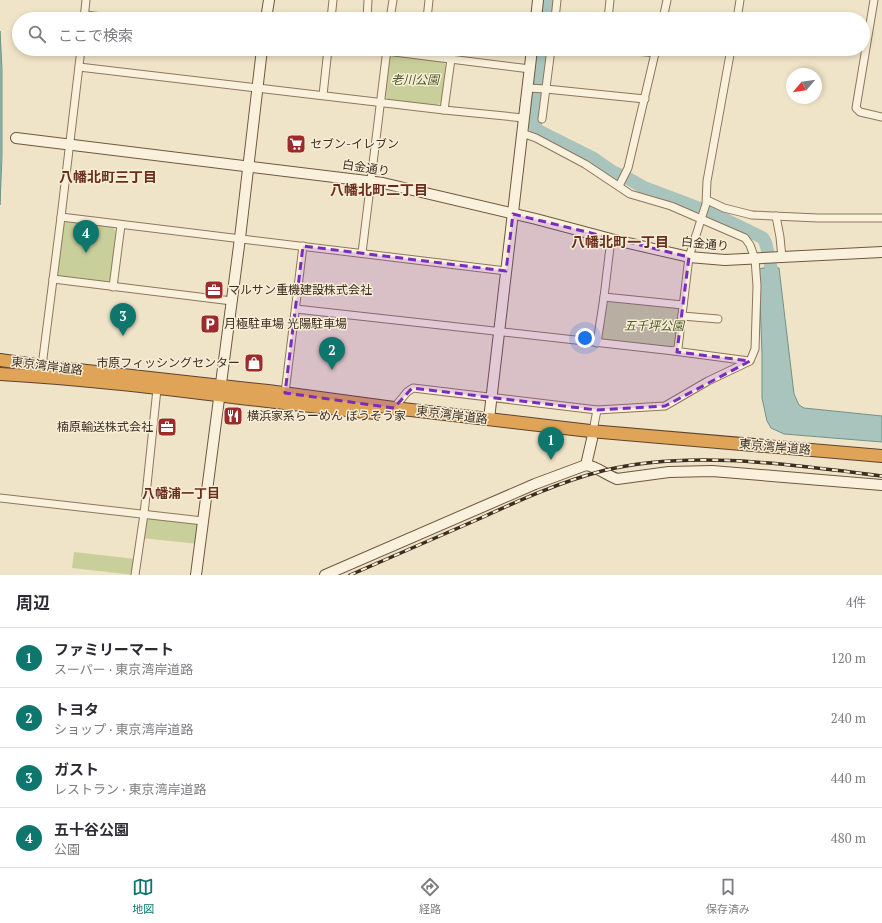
<!DOCTYPE html>
<html lang="ja">
<meta charset="utf-8">
<style>
:root{--surface:#fff;--page:#f2f2f3;--text:#2b2b33;--muted:#7c7c81;--line:#e1e1e2;--accent:#0f766e}
body{margin:0;font-family:"PT Serif","Noto Sans JP",serif;background:var(--page);color:var(--text)}
.compass{position:absolute;left:786px;top:68px;width:36px;height:36px;border-radius:50%;background:var(--surface);box-shadow:0 2px 6px #0003;rotate:241deg}
.you{position:absolute;left:585px;top:338px;width:14px;height:14px;margin:-10px;border:3px solid #fff;border-radius:50%;background:#1a73e8;box-shadow:0 0 0 6px #1a73e833}
.badge{display:grid;place-items:center;width:26px;height:26px;border-radius:50%;background:var(--accent);color:#fff;font-size:13px;font-weight:700}
.pin{position:absolute;translate:-50% -33px;filter:drop-shadow(0 1px 2px #0008)}
.pin::after{content:'';position:absolute;top:21px;width:14px;height:12px;background:inherit;clip-path:polygon(0 0,100% 0,50% 100%)}
.list{margin:0;padding:0;list-style:none}
h2{display:flex;justify-content:space-between;align-items:center;height:52px;margin:0;padding:0 16px;font-size:17px}
h2 small{font-size:13px;font-weight:400;color:var(--muted)}
.list li{display:grid;grid-template-columns:26px 1fr auto;gap:12px;align-items:center;box-sizing:border-box;height:60px;padding:0 16px;border-top:1px solid var(--line)}
.list b{display:block;font-size:15px;white-space:nowrap}
.list p{margin:0;font-size:13px;white-space:nowrap;color:var(--muted)}
.list em{font-size:13px;font-style:normal;color:var(--muted)}
.icon{flex:none;width:22px;height:22px;fill:none;stroke:currentColor;stroke-width:2;stroke-linecap:round;stroke-linejoin:round}
.map{position:relative;flex:none;width:882px;height:575px;overflow:hidden}
.search{position:absolute;background:var(--surface);box-shadow:0 2px 6px #0003;left:12px;right:12px;top:12px;height:44px;display:flex;align-items:center;gap:10px;box-sizing:border-box;padding:0 14px;border-radius:22px;color:var(--muted);font-size:15px}
.sheet{height:292px;background:var(--surface)}
nav{display:flex;justify-content:space-around;align-items:center;box-sizing:border-box;height:56px;border-top:1px solid var(--line);background:var(--surface);font-size:11px;color:var(--muted)}
nav a{display:grid;justify-items:center;gap:2px}
nav .on{color:var(--accent)}
.map>svg:first-child{display:block}
.green{fill:#c9cf9b}
.water{fill:#a9c4bc;stroke:#6f938a}
.lines{fill:none;stroke-linecap:round;stroke-linejoin:round}
.river{stroke:#a9c4bc;stroke-width:13}
.street-casing{stroke:#8d765c;stroke-width:9}
.secondary-casing{stroke:#6f573f;stroke-width:12}
.highway-casing{stroke:#5b4430;stroke-width:14}
.street{stroke:#faf1dc;stroke-width:7}
.secondary{stroke:#faf1dc;stroke-width:10}
.highway{stroke:#e0a458;stroke-width:12}
.rail-casing{stroke:#3d2e20;stroke-width:3.5}
.rail{stroke:#f7eed8;stroke-width:2;stroke-dasharray:6;stroke-linecap:butt}
.marked{fill:#7b2cbf;fill-opacity:0.2;stroke:#7b2cbf;stroke-width:3;stroke-dasharray:8 5;stroke-linejoin:round}
.labels{text-anchor:middle;stroke-width:3;stroke-linejoin:round;paint-order:stroke}
.park-label{font-size:12px;font-style:italic;fill:#4d5a26;stroke:#f7eed8}
.poi-label{font-size:12px;fill:#3d2e20;stroke:#f7eed8;text-anchor:start}
.street-label{font-size:12px;fill:#3d2e20;stroke:#f7eed8}
.neighbourhood-label{font-size:13px;font-weight:bold;fill:#6b2e1e;stroke:#f7eed8}
.quarter-label{font-size:14px;font-weight:bold;fill:#6b2e1e;stroke:#f7eed8}
</style>
<div class="map">
<svg width="882" height="575" viewBox="0 0 882 575">
<rect width="100%" height="100%" fill="#f0e4c8"/>
<g class="green">
<polygon points="394,55 442,60 446,65 442,102 437,105 388,100 384,94 388,58"/>
<polygon points="66,222 113,227 116,232 110,280 105,283 61,278 57,274 63,225"/>
<polygon points="610,300 677,307 680,311 675,346 671,350 605,342 601,338 606,304"/>
<polygon points="145,515 202,522 199,544 141,538"/>
<polygon points="74,552 136,559 134,575 72,568"/>
</g>
<g class="water">
<polygon points="0,31 2,69 2,155 0,205"/>
<polygon points="768,267 779,268 794,394 799,405 804,408 882,416 882,442 784,434 771,428 767,421 762,398 762,354 759,269"/>
</g>
<g class="lines">
<g class="river">
<polyline points="547,19 549,0"/>
<polyline points="544,49 535,127 537,130 593,158 613,172 629,179 643,187 712,213 763,238 766,244 772,272"/>
</g>
<defs>
<g id="street">
<polyline points="874,0 856,108 860,112 882,117"/>
<polyline points="85,15 120,19"/>
<polyline points="84,19 86,0"/>
<polyline points="331,19 333,0"/>
<polyline points="367,19 368,0"/>
<polyline points="390,19 393,0"/>
<polyline points="427,19 429,0"/>
<polyline points="555,19 557,0"/>
<polyline points="608,19 610,0"/>
<polyline points="663,19 667,0"/>
<polyline points="737,19 740,0"/>
<polyline points="616,49 656,53"/>
<polyline points="386,51 530,69"/>
<polyline points="79,67 444,110 524,118"/>
<polyline points="527,88 546,89 645,99"/>
<polyline points="323,95 328,49"/>
<polyline points="444,110 451,59"/>
<polyline points="542,119 551,49"/>
<polyline points="619,186 628,168 656,49"/>
<polyline points="707,200 724,208 752,215 818,218 882,218"/>
<polyline points="776,216 780,237 782,258"/>
<polyline points="61,217 506,271"/>
<polyline points="362,253 387,49"/>
<polyline points="53,279 232,301"/>
<polyline points="113,287 121,225"/>
<polyline points="604,297 683,305"/>
<polyline points="296,309 674,351 678,348 689,257 706,204 707,181 731,49"/>
<polyline points="682,316 718,319"/>
<polyline points="597,343 604,297 611,239"/>
<polyline points="674,351 749,361"/>
<polyline points="42,366 61,217 81,49"/>
<polyline points="285,393 303,246"/>
<polyline points="394,408 407,392 413,388 597,410 665,406 708,381 750,361 755,349 757,286 755,259 750,245 745,238 671,206 630,194 585,164 536,138 522,133"/>
<polyline points="593,431 597,410"/>
<polyline points="0,498 203,521"/>
<polyline points="135,575 144,514 157,389"/>
</g>
<g id="secondary">
<polyline points="266,19 269,0"/>
<polyline points="536,19 538,0"/>
<polyline points="16,138 383,183 536,219 611,239 689,257 725,260 882,252"/>
<polyline points="489,419 532,49"/>
<polyline points="586,465 592,439"/>
<polyline points="196,575 240,238 262,49"/>
<path d="M325 575 535 484 586 465C598 467 606 475 617 479L669 472 712 471 882 485"/>
</g>
<g id="highway">
<polyline points="0,360 42,366 268,391 394,408 590,431 882,456"/>
<path d="M0 374C126 381 250 401 375 413"/>
</g>
</defs>
<use href="#street" class="street-casing"/>
<use href="#secondary" class="secondary-casing"/>
<use href="#highway" class="highway-casing"/>
<use href="#street" class="street"/>
<use href="#secondary" class="secondary"/>
<use href="#highway" class="highway"/>
<defs>
<path id="rail" d="M350 575C394 556 437 537 481 518 520 500 560 482 602 471 690 449 793 465 882 476"/>
</defs>
<use href="#rail" class="rail-casing"/>
<use href="#rail" class="rail"/>
</g>
<path class="marked" d="M513 214 689 257 677 352 750 361 665 406 597 410 412 388 394 408 285 393 303 246 506 271Z"/>
<defs>
<symbol id="supermarket-square" viewBox="-11 -11 22 22"><rect x="-9" y="-9" width="18" height="18" rx="4" fill="#9e2a2b" stroke="#f7eed8"/><path d="M-6-5.5h2.5l.6 2H6L4.5 2H-2.5L-4.4-4H-6ZM-1.5 3.2a1.3 1.3 0 1 0 .1 0ZM3 3.2a1.3 1.3 0 1 0 .1 0Z" fill="#fff"/></symbol>
<symbol id="office-square" viewBox="-11 -11 22 22"><rect x="-9" y="-9" width="18" height="18" rx="4" fill="#9e2a2b" stroke="#f7eed8"/><path d="M-6-3h4V-5.5h4V-3h4V5H-6ZM-1-4.5V-3h2v-1.5ZM-6 0V1H6V0Z" fill="#fff"/></symbol>
<symbol id="parking-square" viewBox="-11 -11 22 22"><rect x="-9" y="-9" width="18" height="18" rx="4" fill="#9e2a2b" stroke="#f7eed8"/><path d="M-3.5-5.5H1a3.5 3.5 0 0 1 0 7H-1V5.5H-3.5ZM-1-3.4V-.6H.8a1.4 1.4 0 0 0 0-2.8Z" fill="#fff"/></symbol>
<symbol id="shop-square" viewBox="-11 -11 22 22"><rect x="-9" y="-9" width="18" height="18" rx="4" fill="#9e2a2b" stroke="#f7eed8"/><path d="M-5-2.5h2.3a2.7 3.5 0 0 1 5.4 0H5L5.5 6h-11ZM-1.5-2.5h3a1.5 2.3 0 0 0-3 0Z" fill="#fff"/></symbol>
<symbol id="restaurant-square" viewBox="-11 -11 22 22"><rect x="-9" y="-9" width="18" height="18" rx="4" fill="#9e2a2b" stroke="#f7eed8"/><path d="M-5-6h1v4h1v-4h1v4h1v-4h1v5L-1.5 .5V6h-2V.5L-5-1ZM5-6V6H3V1.5H1.5Q1.5-4 5-6Z" fill="#fff"/></symbol>
</defs>
<g fill-rule="evenodd">
<use href="#supermarket-square" x="285" y="133" width="22" height="22"/>
<use href="#office-square" x="203" y="279" width="22" height="22"/>
<use href="#parking-square" x="199" y="313" width="22" height="22"/>
<use href="#shop-square" x="243" y="352" width="22" height="22"/>
<use href="#restaurant-square" x="222" y="405" width="22" height="22"/>
<use href="#office-square" x="156" y="416" width="22" height="22"/>
</g>
<g class="labels">
<g class="park-label">
<text x="415" y="84">老川公園</text>
<text x="654" y="330">五千坪公園</text>
</g>
<g class="poi-label">
<text x="310" y="148">セブン-イレブン</text>
<text x="228" y="294">マルサン重機建設株式会社</text>
<text x="224" y="328">月極駐車場 光陽駐車場</text>
<text x="240" y="367" text-anchor="end">市原フィッシングセンター</text>
<text x="247" y="420">横浜家系らーめん ぼうそう家</text>
<text x="153" y="431" text-anchor="end">楠原輸送株式会社</text>
</g>
<g class="street-label">
<text transform="translate(366 168) rotate(9)" y="4">白金通り</text>
<text transform="translate(705 244) rotate(6)" y="4">白金通り</text>
<text transform="translate(47 366) rotate(7)" y="4">東京湾岸道路</text>
<text transform="translate(452 415) rotate(7)" y="4">東京湾岸道路</text>
<text transform="translate(775 447) rotate(5)" y="4">東京湾岸道路</text>
</g>
<g class="neighbourhood-label">
<text x="181" y="498">八幡浦一丁目</text>
</g>
<g class="quarter-label">
<text x="108" y="182">八幡北町三丁目</text>
<text x="379" y="195">八幡北町二丁目</text>
<text x="620" y="247">八幡北町一丁目</text>
</g>
</g>
</svg>
<svg class="compass" viewBox="-18 -18 36 36"><path d="M0-13l5 13h-10z" fill="#e53935"/><path d="M0 13l5-13h-10z" fill="#7c7c81"/></svg>
<div class="you"></div>
<div class="pin badge" style="left:551px;top:460px">1</div>
<div class="pin badge" style="left:332px;top:370px">2</div>
<div class="pin badge" style="left:123px;top:336px">3</div>
<div class="pin badge" style="left:86px;top:253px">4</div>
<div class="search"><svg class="icon" aria-label="search" viewBox="0 0 24 24"><circle cx="10" cy="10" r="6"/><path d="M15 15l6 6"/></svg>ここで検索</div>
</div>
<section class="sheet">
<h2>周辺<small>4件</small></h2>
<ul class="list">
<li><span class="badge">1</span><div><b>ファミリーマート</b><p>スーパー · 東京湾岸道路</p></div><em>120 m</em></li>
<li><span class="badge">2</span><div><b>トヨタ</b><p>ショップ · 東京湾岸道路</p></div><em>240 m</em></li>
<li><span class="badge">3</span><div><b>ガスト</b><p>レストラン · 東京湾岸道路</p></div><em>440 m</em></li>
<li><span class="badge">4</span><div><b>五十谷公園</b><p>公園</p></div><em>480 m</em></li>
</ul>
</section>
<nav>
<a class="on"><svg class="icon" aria-label="map" viewBox="0 0 24 24"><path d="M3 6l6-2 6 2 6-2v14l-6 2-6-2-6 2zM9 4v14M15 6v14"/></svg>地図</a>
<a><svg class="icon" aria-label="directions" viewBox="0 0 24 24"><path d="M12 3l9 9-9 9-9-9zM9 14v-3h6M13 9l2 2-2 2"/></svg>経路</a>
<a><svg class="icon" aria-label="saved" viewBox="0 0 24 24"><path d="M7 4h10v16l-5-4-5 4z"/></svg>保存済み</a>
</nav>
